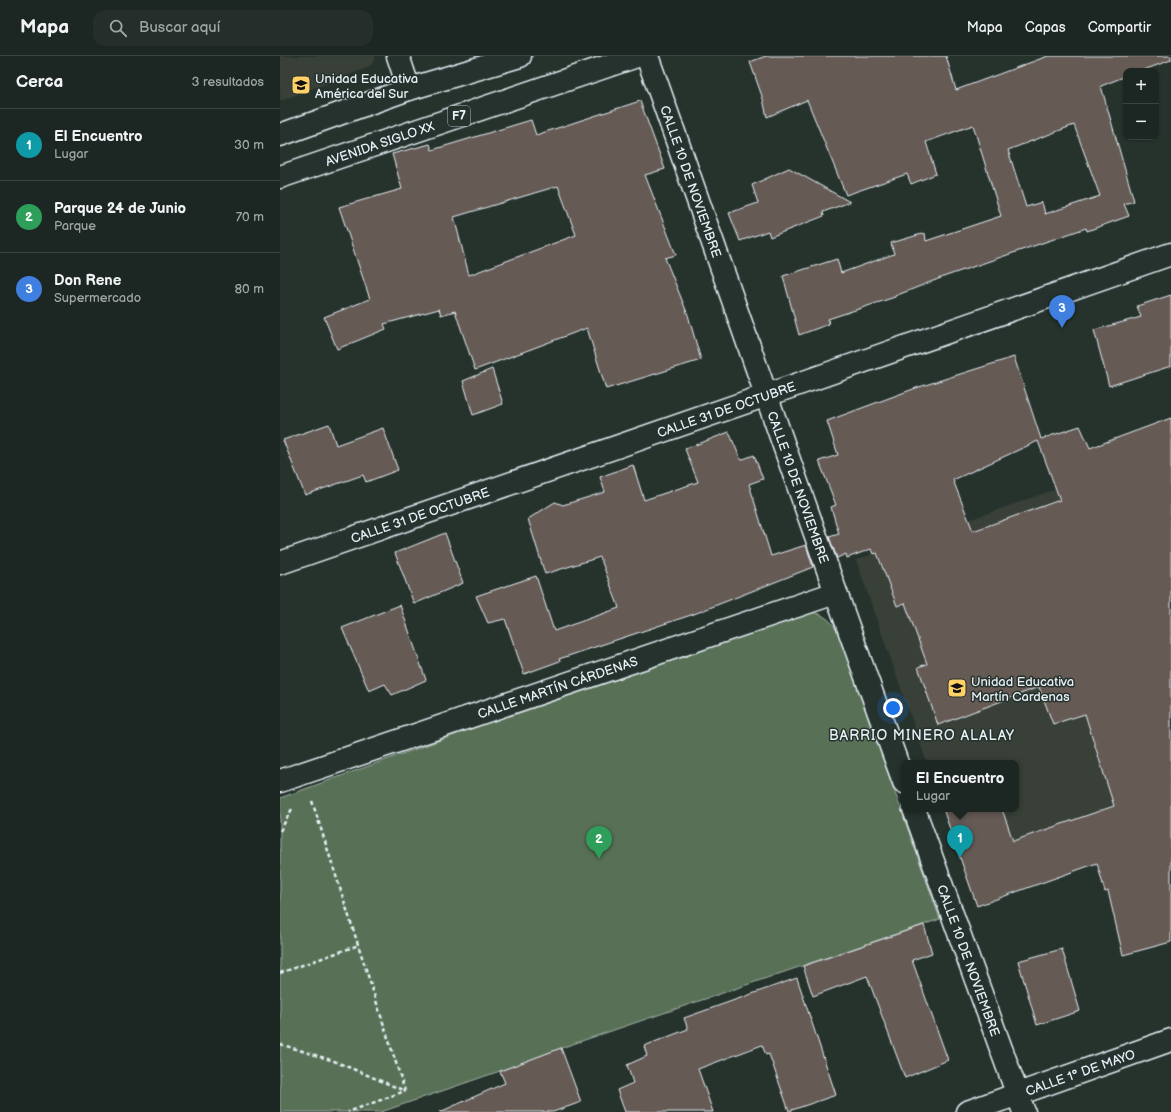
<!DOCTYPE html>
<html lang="es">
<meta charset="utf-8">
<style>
:root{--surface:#1c2622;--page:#252e2a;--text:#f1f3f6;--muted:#a0a5a5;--line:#3a4340;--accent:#0b8043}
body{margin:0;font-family:"Balsamiq Sans",sans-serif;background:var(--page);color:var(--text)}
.controls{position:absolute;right:12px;top:12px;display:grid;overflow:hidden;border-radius:8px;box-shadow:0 1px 3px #0004}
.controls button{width:36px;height:36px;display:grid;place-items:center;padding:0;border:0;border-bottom:1px solid var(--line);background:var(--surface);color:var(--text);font:20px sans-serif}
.you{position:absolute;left:613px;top:652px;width:14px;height:14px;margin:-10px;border:3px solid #fff;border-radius:50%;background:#1a73e8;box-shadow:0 0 0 6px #1a73e833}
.badge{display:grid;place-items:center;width:26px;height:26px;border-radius:50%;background:var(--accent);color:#fff;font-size:13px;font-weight:700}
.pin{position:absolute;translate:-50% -33px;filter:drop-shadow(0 1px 2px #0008)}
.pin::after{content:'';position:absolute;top:21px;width:14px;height:12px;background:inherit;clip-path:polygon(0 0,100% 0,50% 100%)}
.popup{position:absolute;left:621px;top:704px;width:118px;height:52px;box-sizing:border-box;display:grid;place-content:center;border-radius:8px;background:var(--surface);filter:drop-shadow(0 1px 3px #0005);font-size:13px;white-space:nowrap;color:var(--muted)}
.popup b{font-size:15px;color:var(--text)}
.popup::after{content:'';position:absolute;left:50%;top:100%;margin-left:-8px;border:8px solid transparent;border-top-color:var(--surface)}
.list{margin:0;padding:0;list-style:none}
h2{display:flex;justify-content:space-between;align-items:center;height:52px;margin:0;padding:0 16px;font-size:17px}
h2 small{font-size:13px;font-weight:400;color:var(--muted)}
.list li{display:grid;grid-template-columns:26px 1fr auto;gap:12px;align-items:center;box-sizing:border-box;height:72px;padding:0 16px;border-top:1px solid var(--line)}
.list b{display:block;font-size:15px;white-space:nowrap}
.list p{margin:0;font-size:13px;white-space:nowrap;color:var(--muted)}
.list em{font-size:13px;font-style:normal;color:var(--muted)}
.icon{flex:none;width:22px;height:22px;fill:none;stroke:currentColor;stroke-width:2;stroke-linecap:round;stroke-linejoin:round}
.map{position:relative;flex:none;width:891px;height:1056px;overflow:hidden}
header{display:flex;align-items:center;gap:24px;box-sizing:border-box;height:56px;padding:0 20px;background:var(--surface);border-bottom:1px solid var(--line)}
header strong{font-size:19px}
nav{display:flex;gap:22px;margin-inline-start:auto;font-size:14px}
.search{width:280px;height:36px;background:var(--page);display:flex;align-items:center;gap:10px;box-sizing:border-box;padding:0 14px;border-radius:12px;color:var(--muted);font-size:15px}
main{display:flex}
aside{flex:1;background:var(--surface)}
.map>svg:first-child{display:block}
.built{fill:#393f39}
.green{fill:#587156;stroke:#a0b1a7}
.building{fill:#665a55;stroke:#e8f1f8;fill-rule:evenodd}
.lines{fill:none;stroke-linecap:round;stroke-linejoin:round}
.minor-casing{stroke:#e8f1f8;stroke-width:25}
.highway-casing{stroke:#e8f1f8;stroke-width:25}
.path{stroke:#e8f1f8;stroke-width:2.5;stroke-dasharray:4 3;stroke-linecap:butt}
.minor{stroke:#26332d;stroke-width:22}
.highway{stroke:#26332d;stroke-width:22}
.labels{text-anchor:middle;stroke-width:3;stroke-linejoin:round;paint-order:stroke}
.shield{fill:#26332d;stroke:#aeb8bb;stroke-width:1}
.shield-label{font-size:12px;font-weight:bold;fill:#e8f1f8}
.poi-label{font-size:13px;fill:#e8f1f8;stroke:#26332d;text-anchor:start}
.street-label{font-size:13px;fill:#e8f1f8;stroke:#26332d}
.neighbourhood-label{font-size:14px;letter-spacing:1px;fill:#e8f1f8;stroke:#26332d}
</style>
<header>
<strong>Mapa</strong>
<div class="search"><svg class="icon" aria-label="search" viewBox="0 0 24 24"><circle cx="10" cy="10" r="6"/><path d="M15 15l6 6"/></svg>Buscar aquí</div>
<nav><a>Mapa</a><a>Capas</a><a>Compartir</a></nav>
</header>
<main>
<aside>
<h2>Cerca<small>3 resultados</small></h2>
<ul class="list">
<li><span class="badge" style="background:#0f9aa8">1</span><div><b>El Encuentro</b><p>Lugar</p></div><em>30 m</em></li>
<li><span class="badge" style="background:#2e9e5b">2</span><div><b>Parque 24 de Junio</b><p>Parque</p></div><em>70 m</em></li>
<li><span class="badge" style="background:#3f7fe0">3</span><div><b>Don Rene</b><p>Supermercado</p></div><em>80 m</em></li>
</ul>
</aside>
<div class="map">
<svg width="891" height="1056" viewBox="0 0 891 1056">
<rect width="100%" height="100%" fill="#26332d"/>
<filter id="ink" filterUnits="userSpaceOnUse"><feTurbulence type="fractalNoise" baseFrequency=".025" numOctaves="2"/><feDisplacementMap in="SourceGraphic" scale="8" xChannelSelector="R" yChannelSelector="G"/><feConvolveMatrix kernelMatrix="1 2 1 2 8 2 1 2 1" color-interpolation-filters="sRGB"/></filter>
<g filter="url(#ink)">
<g class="built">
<polygon points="0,0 95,0 95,2 92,8 85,13 0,45"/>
<polygon points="858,404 891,782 757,829 663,753 736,753 736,707 647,707 576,504"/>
</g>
<path class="green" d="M527 555C542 558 548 561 557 574L660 863 281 992 220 1015 101 1056H0V742L510 558Z"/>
<g class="building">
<path d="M486 0H666L676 34 768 0H891V4L861 15H846V20L821 30 854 145 844 148 849 160 807 175 806 172 666 220 615 240V241L548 263 549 268 519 279 503 220 557 203 561 217 614 198 611 187 645 177 646 185 721 160 693 69 646 86 656 118 631 128 627 118 566 139 527 44 487 61 483 43 470 6ZM794 69 820 140 765 158 762 146 746 151 728 94Z"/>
<path d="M360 45 385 113 365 119 396 199 385 202 408 259 421 304 326 333 307 272 195 314 175 255 161 259 159 253 104 268 106 273 57 293 44 261 90 243 59 151 122 133 112 98 150 88 152 94 251 64 256 79ZM278 130 296 179 189 219 174 161Z"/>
<polygon points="509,112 570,146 543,156 544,160 490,181 488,175 460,185 449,157 478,147 472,129"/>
<polygon points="891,239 891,310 829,330 814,274 861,261 857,250"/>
<path d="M734 301 761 383 800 370 810 392 891 362V886L843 899 828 835 825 836 817 807 697 850 663 753H722L733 785 834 750 805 658 773 668 759 631 658 669 638 611 647 608 625 547 617 550 597 497 593 498 591 493 567 502 566 498 557 502 549 481 559 478 551 451 556 449 539 405 558 399 547 365 636 332ZM758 385 780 444 693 475 673 424Z"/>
<polygon points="212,313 223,348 193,359 183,325"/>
<polygon points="49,368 56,389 103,372 118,414 86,426 83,419 25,439 3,384"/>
<polygon points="449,376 461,404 474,399 483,423 469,428 491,500 526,489 533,511 414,558 279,603 280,605 244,618 225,563 208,567 196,540 256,520 274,575 339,552 320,501 265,518 248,463 275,446 283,449 325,436 320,421 353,409 364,444 418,426 405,393"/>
<polygon points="165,477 183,527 134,548 115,497"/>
<polygon points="120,549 146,624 112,639 105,628 89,635 62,572"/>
<polygon points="644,869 652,897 632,904 668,1004 625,1022 587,920 533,940 523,910"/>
<polygon points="782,893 800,955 757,969 738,905"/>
<polygon points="517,922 556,1039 509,1055 489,998 486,999 482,989 418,1013 433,1056 345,1056 337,1034 353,1027 347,1009 367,1000 364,990 408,973 404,962"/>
<polygon points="281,992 301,1046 273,1056 160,1056 225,1027 220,1015"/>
</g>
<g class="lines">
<defs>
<g id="minor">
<polyline points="118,0 129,33"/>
<path id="s1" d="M367 0C453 242 536 485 624 726"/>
<path id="s2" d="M0 507 487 339 891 198"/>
<path id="s3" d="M0 725 555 537"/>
<path id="s4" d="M634 753 744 1056"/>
<path id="s5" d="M687 1056 891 984"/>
</g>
<g id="highway">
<polyline points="0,79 129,33 240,0"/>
<path id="s6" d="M0 121 357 0"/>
</g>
</defs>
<use href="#minor" class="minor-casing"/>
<use href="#highway" class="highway-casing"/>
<g class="path">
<polyline points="32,745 125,1035 68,1056"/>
<polyline points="0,775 13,751"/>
<polyline points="0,917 79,889"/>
<polyline points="0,988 54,1005 125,1035"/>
</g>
<use href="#minor" class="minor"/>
<use href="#highway" class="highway"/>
</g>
</g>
<defs>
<symbol id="school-square" viewBox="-11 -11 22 22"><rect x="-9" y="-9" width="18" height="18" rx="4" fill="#ffd166" stroke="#26332d"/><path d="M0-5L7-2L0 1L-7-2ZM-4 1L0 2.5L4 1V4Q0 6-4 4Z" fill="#111"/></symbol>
</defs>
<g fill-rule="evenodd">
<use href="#school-square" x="10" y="18" width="22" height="22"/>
<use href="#school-square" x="666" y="621" width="22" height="22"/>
</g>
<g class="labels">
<rect class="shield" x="168" y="50" width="22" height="20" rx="3"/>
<g class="shield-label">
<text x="179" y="64">F7</text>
</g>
<g class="poi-label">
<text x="35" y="27">Unidad Educativa<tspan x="35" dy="15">América del Sur</tspan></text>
<text x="691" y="630">Unidad Educativa<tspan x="691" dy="15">Martín Cardenas</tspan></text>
</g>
<g class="street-label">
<text dy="5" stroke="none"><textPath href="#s6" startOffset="105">AVENIDA SIGLO XX</textPath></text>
<text dy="5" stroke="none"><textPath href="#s1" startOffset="133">CALLE 10 DE NOVIEMBRE</textPath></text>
<text dy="5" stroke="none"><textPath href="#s2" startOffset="472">CALLE 31 DE OCTUBRE</textPath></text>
<text dy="5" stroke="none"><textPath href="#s1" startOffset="457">CALLE 10 DE NOVIEMBRE</textPath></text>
<text dy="5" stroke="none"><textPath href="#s2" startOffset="148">CALLE 31 DE OCTUBRE</textPath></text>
<text dy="5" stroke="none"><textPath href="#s3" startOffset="293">CALLE MARTÍN CÁRDENAS</textPath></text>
<text dy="5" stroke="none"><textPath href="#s4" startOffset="161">CALLE 10 DE NOVIEMBRE</textPath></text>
<text dy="5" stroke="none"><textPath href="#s5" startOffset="120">CALLE 1° DE MAYO</textPath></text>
</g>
<g class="neighbourhood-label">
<text x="642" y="684">BARRIO MINERO ALALAY</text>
</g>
</g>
</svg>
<div class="controls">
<button>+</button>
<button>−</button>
</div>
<div class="you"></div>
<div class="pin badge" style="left:680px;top:802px;background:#0f9aa8">1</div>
<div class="popup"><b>El Encuentro</b>Lugar</div>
<div class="pin badge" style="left:319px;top:803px;background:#2e9e5b">2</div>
<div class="pin badge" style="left:782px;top:272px;background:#3f7fe0">3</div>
</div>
</main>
